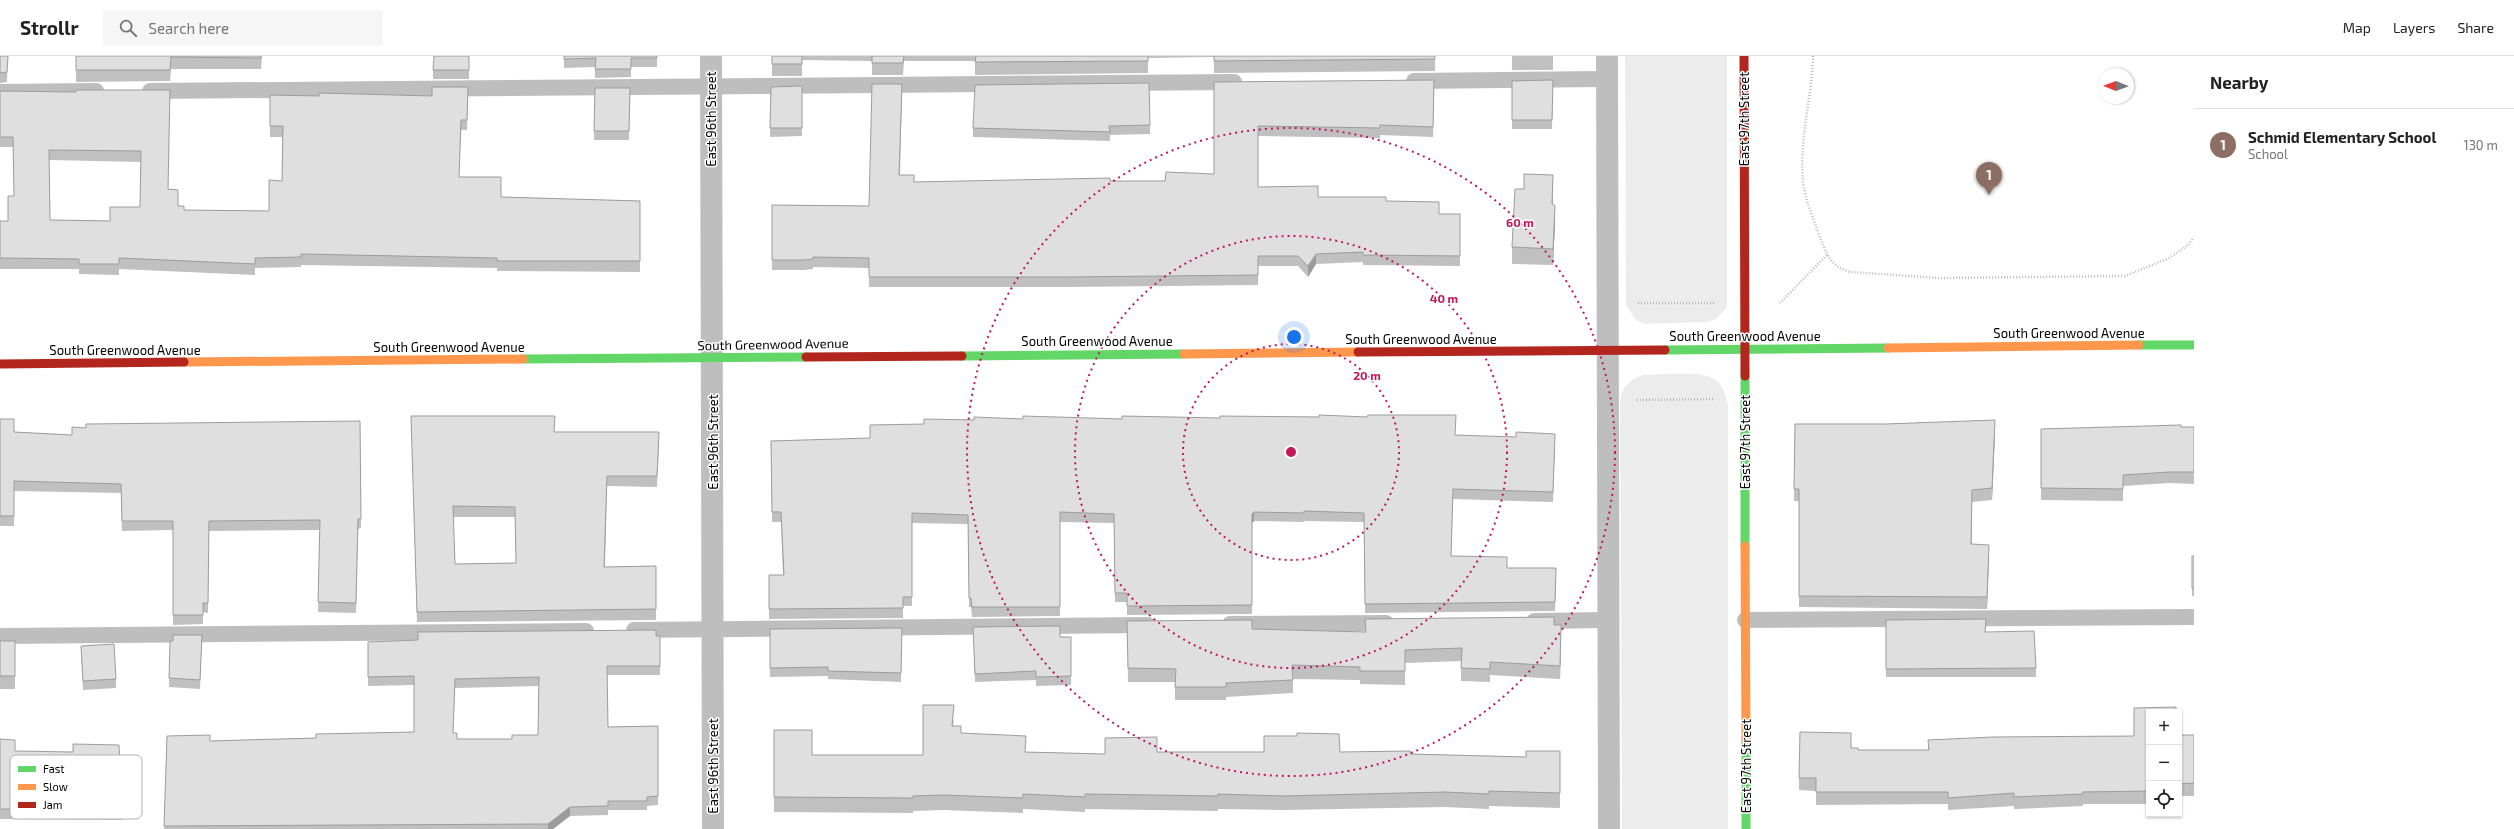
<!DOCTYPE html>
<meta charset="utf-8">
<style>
:root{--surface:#fff;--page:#f6f6f6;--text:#222;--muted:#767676;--line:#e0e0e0;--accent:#2563eb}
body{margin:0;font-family:"Exo 2",sans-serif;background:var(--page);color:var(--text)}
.controls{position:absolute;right:12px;bottom:12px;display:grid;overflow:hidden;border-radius:0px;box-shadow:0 1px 3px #0004}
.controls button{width:36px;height:36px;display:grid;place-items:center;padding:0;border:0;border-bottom:1px solid var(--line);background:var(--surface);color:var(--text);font:20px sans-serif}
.compass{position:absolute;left:2098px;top:12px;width:36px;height:36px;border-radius:50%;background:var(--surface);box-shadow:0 1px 3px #0004;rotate:271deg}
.you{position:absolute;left:1294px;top:281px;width:14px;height:14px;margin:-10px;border:3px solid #fff;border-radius:50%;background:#1a73e8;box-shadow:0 0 0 6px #1a73e833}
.badge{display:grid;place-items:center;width:26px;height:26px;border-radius:50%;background:var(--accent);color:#fff;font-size:13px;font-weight:700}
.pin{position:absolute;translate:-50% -33px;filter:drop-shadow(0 1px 2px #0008)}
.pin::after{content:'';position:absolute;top:21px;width:14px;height:12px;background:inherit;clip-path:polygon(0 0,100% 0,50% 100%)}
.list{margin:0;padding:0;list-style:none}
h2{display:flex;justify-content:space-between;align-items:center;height:52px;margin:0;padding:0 16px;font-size:17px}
h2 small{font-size:13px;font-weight:400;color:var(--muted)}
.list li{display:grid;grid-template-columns:26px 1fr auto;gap:12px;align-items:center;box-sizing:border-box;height:72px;padding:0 16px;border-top:1px solid var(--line)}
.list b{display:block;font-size:15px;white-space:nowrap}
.list p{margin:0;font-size:13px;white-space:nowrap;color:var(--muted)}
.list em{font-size:13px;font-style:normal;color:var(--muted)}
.icon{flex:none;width:22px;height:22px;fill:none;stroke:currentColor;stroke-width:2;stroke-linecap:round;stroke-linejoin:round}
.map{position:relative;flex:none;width:2194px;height:773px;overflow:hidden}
header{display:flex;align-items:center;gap:24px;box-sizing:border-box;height:56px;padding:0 20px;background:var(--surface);border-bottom:1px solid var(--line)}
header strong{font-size:19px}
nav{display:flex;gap:22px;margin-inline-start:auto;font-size:14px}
.search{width:280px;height:36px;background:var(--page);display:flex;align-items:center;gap:10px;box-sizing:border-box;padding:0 14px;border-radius:0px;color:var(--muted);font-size:15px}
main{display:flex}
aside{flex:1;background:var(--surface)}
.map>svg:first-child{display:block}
.green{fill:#ececec}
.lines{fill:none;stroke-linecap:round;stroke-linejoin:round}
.path{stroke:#b9b9b9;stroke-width:2.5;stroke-dasharray:1 2;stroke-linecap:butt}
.lane{stroke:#bebebe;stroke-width:16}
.street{stroke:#bebebe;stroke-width:22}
.fast{stroke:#63d668;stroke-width:9}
.slow{stroke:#ff974d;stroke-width:9}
.jam{stroke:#b3261e;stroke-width:9}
.wall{fill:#c0c0c0;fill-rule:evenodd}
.shaded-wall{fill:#9c9c9c}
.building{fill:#dfdfdf;stroke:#9c9c9c;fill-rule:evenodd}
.ring{fill:none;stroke:#c2185b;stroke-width:2;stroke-dasharray:2 4}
.labels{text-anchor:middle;stroke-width:3;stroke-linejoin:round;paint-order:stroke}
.street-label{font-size:13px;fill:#000;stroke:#fff}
.key{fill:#fff;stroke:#b2b2b2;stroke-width:1}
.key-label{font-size:11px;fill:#000}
.centre{fill:#c2185b;stroke:#fff;stroke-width:2}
.ring-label{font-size:12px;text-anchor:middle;font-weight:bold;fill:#c2185b;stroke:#fff;stroke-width:3;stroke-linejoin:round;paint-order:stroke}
</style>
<header>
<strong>Strollr</strong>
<div class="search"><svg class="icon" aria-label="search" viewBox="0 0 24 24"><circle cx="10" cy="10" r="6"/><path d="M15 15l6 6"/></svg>Search here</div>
<nav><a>Map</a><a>Layers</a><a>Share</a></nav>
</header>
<main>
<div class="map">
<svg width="2194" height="773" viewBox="0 0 2194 773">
<rect width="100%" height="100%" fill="#fff"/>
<g class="green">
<polygon points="1625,0 1727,0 1727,251 1716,263 1707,266 1644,268 1636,264 1626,249"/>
<path d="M1643 319C1662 319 1698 314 1714 323 1723 327 1725 340 1728 349V773H1622L1620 344C1623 330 1629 324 1643 319Z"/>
</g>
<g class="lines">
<g class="path">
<path d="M1813 0C1812 42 1799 83 1803 125 1805 143 1812 159 1818 176 1826 196 1828 209 1850 216L1940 222 2125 220 2169 202 2187 190 2194 181"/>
<polyline points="1638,247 1715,247"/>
<polyline points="1780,247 1827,199"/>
<polyline points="1637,344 1714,343"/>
</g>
<g class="lane">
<polyline points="1414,25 1607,23"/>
<polyline points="150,35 1234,26"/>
<polyline points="0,36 96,35"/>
<polyline points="1745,564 2194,561"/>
<polyline points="1534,565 1609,564"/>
<polyline points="1230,568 1386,567"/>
<polyline points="634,574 1148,569"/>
<polyline points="0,580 586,575"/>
</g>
<g class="street">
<polyline points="711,0 713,773"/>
<polyline points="1607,0 1609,773"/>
</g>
<g class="fast">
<polyline points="2139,289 2194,289"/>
<polyline points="1665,294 1888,292"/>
<polyline points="962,300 1184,298"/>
<polyline points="523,303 806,301"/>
<polyline points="1745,320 1745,490"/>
<polyline points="1746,683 1746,773"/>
</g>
<g class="slow">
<polyline points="1888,292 2139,289"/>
<polyline points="1184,298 1358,296"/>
<polyline points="184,306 523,303"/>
<polyline points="1745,490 1746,683"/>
</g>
<g class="jam">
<polyline points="1744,0 1745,320"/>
<polyline points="1358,296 1665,294"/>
<polyline points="806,301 962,300"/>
<polyline points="0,308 184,306"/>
</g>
</g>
<g class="wall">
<polygon points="0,0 8,0 7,26 0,27"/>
<polygon points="76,0 262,0 261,13 171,13 170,25 76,26"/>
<polygon points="469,0 469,23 433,23 433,14"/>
<polygon points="564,0 657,0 657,11 631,11 631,21 595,22 595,11 564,12"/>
<polygon points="772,0 1435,0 1435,15 1214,17 1214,1 1148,2 1148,17 975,19 975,5 904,5 903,19 872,19 872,5 802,4 802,20 772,20"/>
<rect x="1512" y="0" width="41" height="14"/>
<polygon points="1553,24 1552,73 1512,73 1512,25"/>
<polygon points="1214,26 1434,34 1433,81 1380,79 1380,82 1258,80 1258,131 1318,141 1386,145 1439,158 1460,158 1460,210 1363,209 1363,206 1316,208 1308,221 1298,210 1258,210 1258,229 1067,231 869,231 869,212 813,211 813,213 804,214 772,214 772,149 869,150 902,38 900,119 914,126 1165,125 1214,118"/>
<polygon points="802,30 802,80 770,81 771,31"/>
<polygon points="595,32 630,40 629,84 594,84"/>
<path d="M170 34 168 133 178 150 184 154 269 155 282 125V81H270V39L468 42 467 74H461L459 121 501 141 640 145V216L497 215V212L301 209V211L255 212V219L119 213V219L79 218V213H0V165H8L14 140 13 91H0V35L76 36ZM49 104 141 106 140 151 110 165 50 164Z"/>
<polygon points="1150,69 1150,78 1110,79 1110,85 973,81 973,72"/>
<polygon points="1553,136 1552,149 1555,167 1553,209 1512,208 1512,191"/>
<path d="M411 360 659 387 657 431 607 430 605 511 656 510V564L417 566ZM453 461H515L516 507 455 508Z"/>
<polygon points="0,363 14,376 72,379 86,372 360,365 361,472 358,473 356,557 318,556 320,474 209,475 208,557 203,556 203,568 173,569 173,474 122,475 121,437 14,435 14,470 0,470"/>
<polygon points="1795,368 1995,376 1992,444 1972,446 1972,488 1989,500 1987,553 1799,551 1799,445 1794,445"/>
<polygon points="2181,371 2194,371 2194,428 2169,427 2123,430 2123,445 2041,444 2041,373"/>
<polygon points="1455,379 1555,387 1553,446 1453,443 1451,500 1507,512 1556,522 1555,555 1365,557 1364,466 1304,465 1304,466 1254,465 1252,467 1252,558 1127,559 1127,546 1115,546 1114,467 1060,466 1060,560 972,561 971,551 969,551 968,468 912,467 912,550 903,550 903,562 769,563 769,519 783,519 781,466 772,466 771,385"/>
<polygon points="2194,500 2194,540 2192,540 2192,509"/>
<polygon points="1886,564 1986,576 2036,612 2036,621 1886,621"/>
<polygon points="1127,565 1252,573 1365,576 1554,569 1561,582 1560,623 1490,619 1490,626 1461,625 1461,605 1405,607 1405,629 1360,628 1360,624 1293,623 1293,637 1226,641 1226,644 1175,644 1175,626 1128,626"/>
<polygon points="973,571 1060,581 1071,581 1071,629 1036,630 1036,624 975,626"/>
<polygon points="902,572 901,626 828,623 828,620 770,621 770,573"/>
<polygon points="202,579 200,633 169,631 169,622"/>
<path d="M660 580V619H607L608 671 658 670V749L647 750V754H608V759L570 760 553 773H164L167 680 210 685 316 682 414 676V629L368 630V586ZM539 630 538 679 512 683H457L453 677 455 632Z"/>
<rect x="0" y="585" width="15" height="48"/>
<polygon points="81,590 116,623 116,632 83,634"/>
<polygon points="2149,656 2149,748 2083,748 2083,750 2014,753 2014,750 1948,754 1948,748 1816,749 1816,735 1799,734 1799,722 1851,692 1858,694 1928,694 1928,684 2134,680"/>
<polygon points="954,664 953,670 961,678 1025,696 1105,698 1157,696 1340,696 1526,701 1560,695 1560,752 1489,750 1489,753 1445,751 1283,754 1218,753 1218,755 1085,753 1085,756 1023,753 1023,757 943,754 913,755 913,757 774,756 774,674 812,699 923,699"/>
<rect x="2179" y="679" width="15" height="61"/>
<polygon points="0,683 15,695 123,754 123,764 0,763"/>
</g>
<g class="shaded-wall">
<polygon points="1553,119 1553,136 1552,165 1552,148"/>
<polygon points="1555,150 1555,167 1553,209 1553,193"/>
<polygon points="1316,198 1316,208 1308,221 1308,210"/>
<polygon points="1995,364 1995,376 1992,444 1992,432"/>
<polygon points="1254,456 1254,465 1252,467 1252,458"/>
<polygon points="1989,489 1989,500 1987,553 1987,541"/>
<polygon points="1561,569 1561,582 1560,623 1560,610"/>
<polygon points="570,751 570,760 553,773 548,773 548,768"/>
</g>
<g class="building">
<polygon points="0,0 8,0 7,16 0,17"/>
<polygon points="76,0 261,0 261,2 171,1 170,14 76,14"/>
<polygon points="434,0 469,0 469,14 433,14"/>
<polygon points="564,0 657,0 657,2 631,2 631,13 595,13 596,2 564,3"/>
<rect x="772" y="0" width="30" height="8"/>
<polygon points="872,0 904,0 903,7 872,7"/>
<polygon points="976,0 1148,0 1148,5 975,6"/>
<polygon points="1214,0 1435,0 1435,3 1214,5"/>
<polygon points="1434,24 1433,71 1380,69 1380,72 1258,70 1258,131 1318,130 1318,141 1386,141 1386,145 1439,146 1439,158 1460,158 1460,200 1363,199 1363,196 1316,198 1308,210 1298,200 1258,200 1258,219 1067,221 869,221 869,202 813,201 813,203 804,204 772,204 772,149 869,150 872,28 902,28 899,119 914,119 914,126 1110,122 1110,125 1165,125 1166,116 1214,118 1214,26"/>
<polygon points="1553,24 1552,64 1512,64 1512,25"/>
<polygon points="1149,27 1150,69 1109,70 1110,76 973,72 975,29"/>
<polygon points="802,30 802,72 770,72 771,31"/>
<path d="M432 31H468L467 64H461L459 121H501V141L640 145V205H497V202L301 198V201L255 202V208L119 202V208H79V203L0 202V165H8V140H14L13 81H0V35L76 36V34H170L168 133 178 134V150H184V154L269 155V124L282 125 283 70H270V39L319 40V37L432 40ZM49 94 141 95 140 151H110V165L50 164Z"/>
<polygon points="595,32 630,32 629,75 594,75"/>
<polygon points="1524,118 1553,119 1552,148 1555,150 1553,193 1512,191 1515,133 1524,133"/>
<polygon points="1319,359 1367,361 1368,359 1456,359 1455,379 1516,381 1516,376 1555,378 1553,436 1453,433 1451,500 1507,501 1507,512 1556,512 1555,546 1365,548 1364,457 1304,455 1304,457 1254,456 1252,458 1252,549 1127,550 1127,537 1115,537 1114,458 1060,456 1060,551 972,551 971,542 969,542 968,459 912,457 912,541 903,541 903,552 769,553 769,519 784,519 781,456 772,456 771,385 870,382 870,369 924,368 924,363 974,364 974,361 1023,363 1023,360 1122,363 1122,360 1220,362 1220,360 1319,361"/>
<path d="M411 360H555L554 376H659L657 420H607L604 511 656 510V553L417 556ZM453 450 515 451 516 507 455 508Z"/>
<polygon points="0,363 14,363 14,376 72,379 72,371 86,372 86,368 360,365 361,463 358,463 356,547 318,546 320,464 209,465 208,547 203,547 203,559 173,559 173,465 122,465 121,428 14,425 14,460 0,460"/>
<polygon points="1995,364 1992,432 1972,434 1971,488 1989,489 1987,541 1799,540 1799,433 1794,433 1795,368 1885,368"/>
<polygon points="2181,369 2181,371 2194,371 2194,416 2169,416 2123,419 2123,433 2041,432 2041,373"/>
<rect x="2192" y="500" width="2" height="32"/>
<polygon points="1554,561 1554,569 1561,569 1560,610 1490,606 1490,613 1461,612 1462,592 1405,594 1405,615 1360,615 1360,611 1292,609 1293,624 1226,627 1226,631 1175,631 1176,613 1128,612 1127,565 1252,564 1252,573 1366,576 1365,563"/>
<polygon points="1986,563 1985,576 2034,575 2036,612 1886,613 1886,564"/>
<polygon points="1060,570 1060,581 1071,581 1071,620 1036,621 1036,615 975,618 973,571"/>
<polygon points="902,572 901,617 828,615 828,611 770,612 770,573"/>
<path d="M656 574V580H660V610H607L608 671 658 670V740L647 741V745H608V750L570 751 548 768 164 770 167 680 210 679V685L316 682V678L414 676V620L368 621V586L418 584V576ZM539 621 538 679H512V683H457V677H453L455 623Z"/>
<polygon points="173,579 202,579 200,624 169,622 170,585 173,585"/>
<rect x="0" y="585" width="15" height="35"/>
<polygon points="114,588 116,623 83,625 81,590"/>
<polygon points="923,649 954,649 952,670 961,670 961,677 1026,680 1025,696 1105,698 1105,682 1157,681 1157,696 1264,696 1264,680 1297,680 1297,677 1339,678 1340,696 1410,695 1410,698 1526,701 1526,695 1560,695 1560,737 1489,735 1489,738 1445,736 1283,740 1218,738 1218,740 1085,738 1085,741 1023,738 1023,742 943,739 913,740 913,742 774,741 774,674 812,674 812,699 923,699"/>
<polygon points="2176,651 2176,656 2149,656 2149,735 2083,736 2083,738 2014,741 2014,737 1948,742 1948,736 1816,736 1816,722 1799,722 1800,676 1851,677 1851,692 1858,692 1858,694 1929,694 1928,684 1993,681 2134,680 2134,652"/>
<polygon points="2179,679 2194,679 2194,727 2179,728"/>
<polygon points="0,683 15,684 15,695 73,696 73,688 119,689 123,754 0,753"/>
</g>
<g class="ring">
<circle cx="1291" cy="396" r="108"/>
<circle cx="1291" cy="396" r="216"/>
<circle cx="1291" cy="396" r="324"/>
</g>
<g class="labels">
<g class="street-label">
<text transform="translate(711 63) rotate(-90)" y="5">East 96th Street</text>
<text transform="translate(1744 63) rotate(-90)" y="5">East 97th Street</text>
<text x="2069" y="282">South Greenwood Avenue</text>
<text x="1745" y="285">South Greenwood Avenue</text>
<text x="1421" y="288">South Greenwood Avenue</text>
<text x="1097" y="290">South Greenwood Avenue</text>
<text transform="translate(773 288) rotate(-1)" y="5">South Greenwood Avenue</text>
<text x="449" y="296">South Greenwood Avenue</text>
<text x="125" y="299">South Greenwood Avenue</text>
<text transform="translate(713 386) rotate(-90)" y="5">East 96th Street</text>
<text transform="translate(1745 386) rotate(-90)" y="5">East 97th Street</text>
<text transform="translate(713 710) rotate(-90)" y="5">East 96th Street</text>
<text transform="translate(1746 710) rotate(-90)" y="5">East 97th Street</text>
</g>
</g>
<rect x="10" y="699" width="132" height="64" rx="6" class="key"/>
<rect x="18" y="710" width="18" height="6" fill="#63d668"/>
<rect x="18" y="728" width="18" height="6" fill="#ff974d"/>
<rect x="18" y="746" width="18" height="6" fill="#b3261e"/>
<g class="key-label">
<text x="43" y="717">Fast</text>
<text x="43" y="735">Slow</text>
<text x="43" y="753">Jam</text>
</g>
<circle cx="1291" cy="396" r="6" class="centre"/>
<g class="ring-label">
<text x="1520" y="171">60 m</text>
<text x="1444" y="247">40 m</text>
<text x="1367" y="324">20 m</text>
</g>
</svg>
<div class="controls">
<button>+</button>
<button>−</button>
<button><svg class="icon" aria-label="locate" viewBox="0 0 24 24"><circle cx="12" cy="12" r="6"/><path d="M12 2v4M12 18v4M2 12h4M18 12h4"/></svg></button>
</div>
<svg class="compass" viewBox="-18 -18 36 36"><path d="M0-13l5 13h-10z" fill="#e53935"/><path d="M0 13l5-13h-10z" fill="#767676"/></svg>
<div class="you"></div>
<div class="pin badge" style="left:1989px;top:139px;background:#8d6e63">1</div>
</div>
<aside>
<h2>Nearby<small></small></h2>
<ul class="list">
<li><span class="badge" style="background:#8d6e63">1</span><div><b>Schmid Elementary School</b><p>School</p></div><em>130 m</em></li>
</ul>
</aside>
</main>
